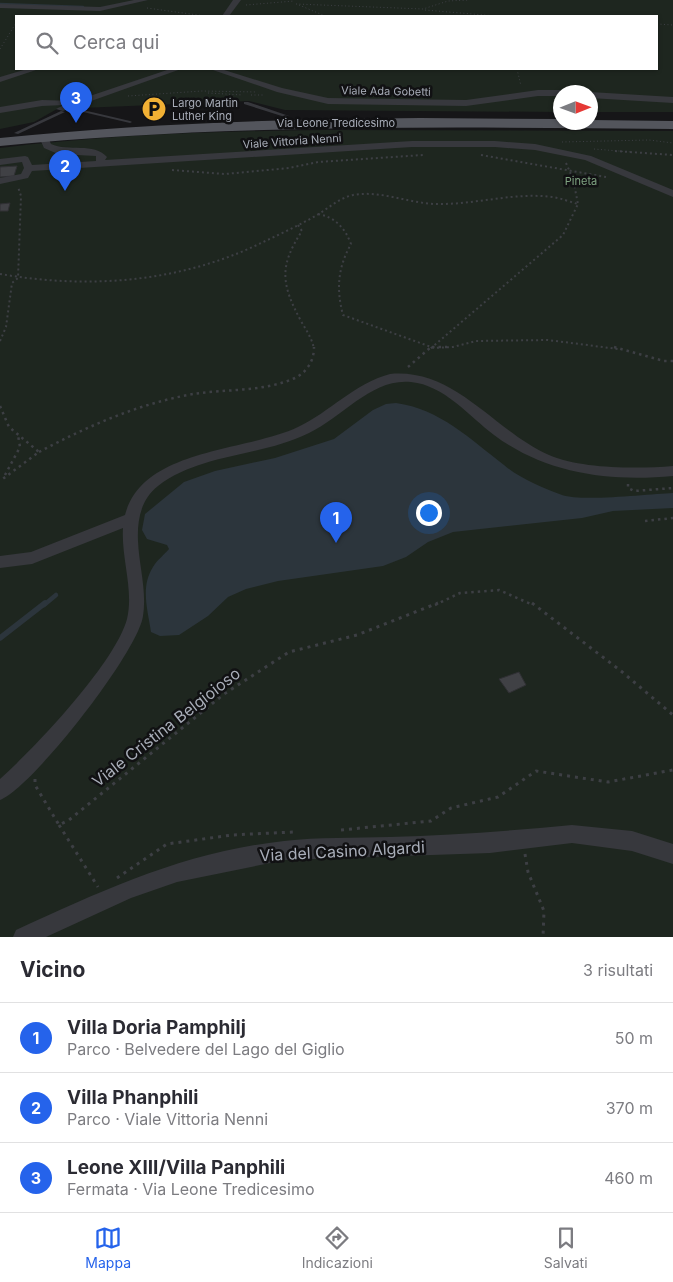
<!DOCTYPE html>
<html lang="it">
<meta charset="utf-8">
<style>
:root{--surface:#fff;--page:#f2f2f3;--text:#2b2b33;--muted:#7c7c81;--line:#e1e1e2;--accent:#2563eb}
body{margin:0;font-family:Inter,sans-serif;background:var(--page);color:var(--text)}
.compass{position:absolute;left:553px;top:85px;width:45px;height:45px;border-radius:50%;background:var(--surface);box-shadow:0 1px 4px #0004;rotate:89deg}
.you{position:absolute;left:428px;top:512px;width:18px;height:18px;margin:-12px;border:4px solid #fff;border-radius:50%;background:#1a73e8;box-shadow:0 0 0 8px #1a73e833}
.badge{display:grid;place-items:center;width:32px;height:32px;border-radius:50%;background:var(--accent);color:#fff;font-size:16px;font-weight:700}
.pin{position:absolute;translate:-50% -41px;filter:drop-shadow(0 1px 2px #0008)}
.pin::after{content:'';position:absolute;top:26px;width:18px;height:15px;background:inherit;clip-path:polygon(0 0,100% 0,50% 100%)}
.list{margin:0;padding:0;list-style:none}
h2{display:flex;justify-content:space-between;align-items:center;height:65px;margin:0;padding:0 20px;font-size:21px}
h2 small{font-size:16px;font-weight:400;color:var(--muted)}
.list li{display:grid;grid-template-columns:32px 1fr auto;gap:15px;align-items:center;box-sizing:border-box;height:70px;padding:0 20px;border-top:1px solid var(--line)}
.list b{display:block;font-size:19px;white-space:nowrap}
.list p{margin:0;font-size:16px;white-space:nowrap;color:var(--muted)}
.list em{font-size:16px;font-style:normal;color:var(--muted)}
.icon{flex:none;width:28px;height:28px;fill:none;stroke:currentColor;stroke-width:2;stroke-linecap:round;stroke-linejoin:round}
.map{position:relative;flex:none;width:673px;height:937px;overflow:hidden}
.search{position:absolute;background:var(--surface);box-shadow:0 1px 4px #0004;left:15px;right:15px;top:15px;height:55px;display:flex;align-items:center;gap:12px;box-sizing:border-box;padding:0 18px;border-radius:0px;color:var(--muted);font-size:19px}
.sheet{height:275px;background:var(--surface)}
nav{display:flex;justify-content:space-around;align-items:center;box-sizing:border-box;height:70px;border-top:1px solid var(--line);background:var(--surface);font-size:14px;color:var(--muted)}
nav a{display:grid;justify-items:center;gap:2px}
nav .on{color:var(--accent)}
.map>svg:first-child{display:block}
.green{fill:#1e261f;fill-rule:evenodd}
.water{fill:#2c353c}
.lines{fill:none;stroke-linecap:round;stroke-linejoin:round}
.stream-far2{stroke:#2c353c;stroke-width:2.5}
.stream-far1{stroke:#2c353c;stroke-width:4.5}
.stream{stroke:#2c353c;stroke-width:5.5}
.building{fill:#404145;stroke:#303034}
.path-far3{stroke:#3d3f44;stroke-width:1;stroke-dasharray:1 2.5;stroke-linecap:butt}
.path-far2{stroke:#3d3f44;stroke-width:2;stroke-dasharray:2 3;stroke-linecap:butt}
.path-far1{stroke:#3d3f44;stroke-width:2.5;stroke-dasharray:2.5 4;stroke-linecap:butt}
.path{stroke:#3d3f44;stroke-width:3;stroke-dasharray:3 5;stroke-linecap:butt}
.lane{fill:#37383d;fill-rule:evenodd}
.street{fill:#37383d;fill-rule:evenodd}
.primary{fill:#53555c;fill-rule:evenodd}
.labels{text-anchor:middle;stroke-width:5;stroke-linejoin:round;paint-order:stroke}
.far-street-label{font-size:11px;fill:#a8adb8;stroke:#111113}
.far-poi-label{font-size:11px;fill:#a8adb8;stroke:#111113;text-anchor:start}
.far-park-label{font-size:11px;fill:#7fa381;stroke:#111113}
.near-street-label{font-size:16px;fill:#a8adb8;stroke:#111113}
</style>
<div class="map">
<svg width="673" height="937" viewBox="0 0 673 937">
<rect width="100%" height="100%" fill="#161618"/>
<g class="green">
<path d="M0 0H673V112H591L590 92H560V112L285 110 249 101 57 109 34 122 0 129ZM16 16H657V69H16Z"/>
<path d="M325 130 673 131V937H0V148C108 135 216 131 325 130Z"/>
</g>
<path class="water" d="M396 403C440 409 470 439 504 465 519 478 543 488 562 495 582 502 649 494 673 493V508L613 511 582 518 453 532 428 542 406 557 383 566 278 581 246 589 228 597 208 616 179 635 160 636 151 632C148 611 140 587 153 567 157 560 164 555 169 549L167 545 147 539 142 530 145 514 184 482 215 471 275 458 334 439 373 410 386 404Z"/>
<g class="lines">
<polyline class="stream-far2" points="0,4 83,7"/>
<polyline class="stream-far1" points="44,605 56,595"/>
<polyline class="stream" points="0,638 45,603"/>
</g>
<g class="building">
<polygon points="17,166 14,176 0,177 0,167"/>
<polygon points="10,203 8,211 0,211 0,204"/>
<polygon points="519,672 526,685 509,693 499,679"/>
</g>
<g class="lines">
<g class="path-far3">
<polyline points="296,4 423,9 448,1 469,0"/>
<polyline points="246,5 294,1"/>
<polyline points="299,5 325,16"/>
<polyline points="147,8 205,16"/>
<polyline points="425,10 496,16"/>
<polyline points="657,24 673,25"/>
<polyline points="0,49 16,23"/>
<polyline points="517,69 521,86"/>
<polyline points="208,93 243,95"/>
<polyline points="251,95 263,95"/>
<polyline points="128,96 202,91 257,92"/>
<polyline points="562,142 649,140 673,143"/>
<polyline points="594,149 631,152"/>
</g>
<g class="path-far2">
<polyline points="615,151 673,155"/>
<polyline points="481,155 606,177"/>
<polyline points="566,163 573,179 578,204"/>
<polyline points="172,170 225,174 289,168 318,162 423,155"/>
<path d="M318 214C335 217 345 228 351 244 338 267 336 289 343 315L434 348 453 347 476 341 548 340 618 349"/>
<path d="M298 225 302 231C279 266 281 284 301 321 306 330 312 338 314 349"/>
<path d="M0 274C88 289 177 283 259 244 278 235 298 226 317 215 329 208 339 198 353 195 380 190 408 203 435 204 475 205 513 192 552 197 561 198 570 202 578 204L563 235 430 349"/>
<polyline points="0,341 6,327 12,283 18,278 21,196 18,187"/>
</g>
<g class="path-far1">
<polyline points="432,347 447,347"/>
<polyline points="614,347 664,361 673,361"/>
<polyline points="408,367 431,347"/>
<polyline points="0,406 9,427 39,452 0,481"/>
<path d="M39 452C88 426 138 404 193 394 225 389 264 392 295 378 307 372 314 361 314 347"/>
<polyline points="5,475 20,447 18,435"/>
<polyline points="628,484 628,488 634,491 673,488"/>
<polyline points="645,521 673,518"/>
<polyline points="435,605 460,593 499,590 533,605"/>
</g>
<g class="path">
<polyline points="532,603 621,671 673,715"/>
<polyline points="35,779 35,785 59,825 69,820 224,694 289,652 357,635 438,603"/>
<polyline points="59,825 98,887"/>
<polyline points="341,830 431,821 451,808 498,797 536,771 608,782 673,770"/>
<polyline points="525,854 528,872 544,911 543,937"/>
<polyline points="117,878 167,844 232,835 293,832"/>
</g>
<g class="lane">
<polygon points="244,102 248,102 289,116 285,117 244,104"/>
<polygon points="83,110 130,121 132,122 130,123 83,112"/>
<polygon points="61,111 65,112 18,134 14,133"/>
</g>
<g class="street">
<polygon points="134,0 148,0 100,11 0,8 0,4 100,7"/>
<polygon points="233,0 241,0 229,16 222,16"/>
<polygon points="27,69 39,69 0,82 0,77"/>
<polygon points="170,69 181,69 63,111 56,109 64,105 42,106 0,113 0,107 42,100 75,101"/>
<polygon points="210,69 221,69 282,88 328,98 466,100 538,90 560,90 564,92 560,92 560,96 538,96 466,106 328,104 277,92"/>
<polygon points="590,92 673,97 673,103 590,98"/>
<path d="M44 134 47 135 51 144C68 152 94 142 107 157L105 160 412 141H495L535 144 591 156 673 190V197L585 160 535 150 495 147H412L32 171 28 178 0 184V178L21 174 24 168 22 162 0 165V159L25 156 28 157 32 165 96 161V156L58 154 44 148 39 137Z"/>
<path d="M390 374C455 368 493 430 549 455 581 469 638 469 673 466V476C610 482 546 474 494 435 469 416 444 385 411 382 372 378 344 416 309 433 261 457 201 453 158 486 141 499 137 520 138 541 139 566 147 591 143 616 138 652 33 787 0 800V779C35 748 115 663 127 619 134 590 121 558 123 528L32 564 0 568V556L31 552 125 515C142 448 245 452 298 427 330 412 355 383 390 374Z"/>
<path d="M572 825 632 831 673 844V864L632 851 572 843 490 853 285 860 177 882 131 898 46 937H13L16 930C106 889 185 852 284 841 319 837 355 838 390 837 451 835 511 831 572 825Z"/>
</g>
<path class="primary" d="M420 118 560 119V122H590V120L673 121V129C448 127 224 124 0 146V138C140 124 280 119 420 118Z"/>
</g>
<defs>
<symbol id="parking-disc" viewBox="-11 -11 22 22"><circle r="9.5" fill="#f2b134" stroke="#111113"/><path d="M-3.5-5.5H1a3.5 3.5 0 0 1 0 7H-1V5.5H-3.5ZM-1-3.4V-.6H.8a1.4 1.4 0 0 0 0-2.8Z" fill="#111"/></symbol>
</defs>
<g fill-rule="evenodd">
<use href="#parking-disc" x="140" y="95" width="28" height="28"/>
</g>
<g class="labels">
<g class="far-street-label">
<text transform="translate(386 91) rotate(1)" y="4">Viale Ada Gobetti</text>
<text x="336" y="127">Via Leone Tredicesimo</text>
<text transform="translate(292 141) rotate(-4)" y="4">Viale Vittoria Nenni</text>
</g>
<g class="far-poi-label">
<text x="172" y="107">Largo Martin<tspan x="172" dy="13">Luther King</tspan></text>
</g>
<g class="far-park-label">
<text x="581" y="185">Pineta</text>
</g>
<g class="near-street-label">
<text transform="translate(166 727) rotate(-38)" y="6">Viale Cristina Belgioioso</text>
<text transform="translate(342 851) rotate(-3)" y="6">Via del Casino Algardi</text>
</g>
</g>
</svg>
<svg class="compass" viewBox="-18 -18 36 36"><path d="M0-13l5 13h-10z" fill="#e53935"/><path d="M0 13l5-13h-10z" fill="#7c7c81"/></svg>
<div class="you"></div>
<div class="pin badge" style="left:336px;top:543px">1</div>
<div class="pin badge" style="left:65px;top:191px">2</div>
<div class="pin badge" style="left:76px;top:123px">3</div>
<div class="search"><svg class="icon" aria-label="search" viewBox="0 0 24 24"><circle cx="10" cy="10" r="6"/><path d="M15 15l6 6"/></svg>Cerca qui</div>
</div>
<section class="sheet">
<h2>Vicino<small>3 risultati</small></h2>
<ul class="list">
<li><span class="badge">1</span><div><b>Villa Doria Pamphilj</b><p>Parco · Belvedere del Lago del Giglio</p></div><em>50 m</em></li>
<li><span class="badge">2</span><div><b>Villa Phanphili</b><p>Parco · Viale Vittoria Nenni</p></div><em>370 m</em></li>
<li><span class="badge">3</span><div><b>Leone XIII/Villa Panphili</b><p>Fermata · Via Leone Tredicesimo</p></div><em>460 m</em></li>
</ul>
</section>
<nav>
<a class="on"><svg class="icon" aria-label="map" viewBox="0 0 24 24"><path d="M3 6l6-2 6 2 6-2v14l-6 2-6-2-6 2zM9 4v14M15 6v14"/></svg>Mappa</a>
<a><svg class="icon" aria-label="directions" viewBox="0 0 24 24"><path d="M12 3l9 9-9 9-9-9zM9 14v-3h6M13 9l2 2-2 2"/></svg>Indicazioni</a>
<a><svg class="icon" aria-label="saved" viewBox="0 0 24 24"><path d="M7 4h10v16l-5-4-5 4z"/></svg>Salvati</a>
</nav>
